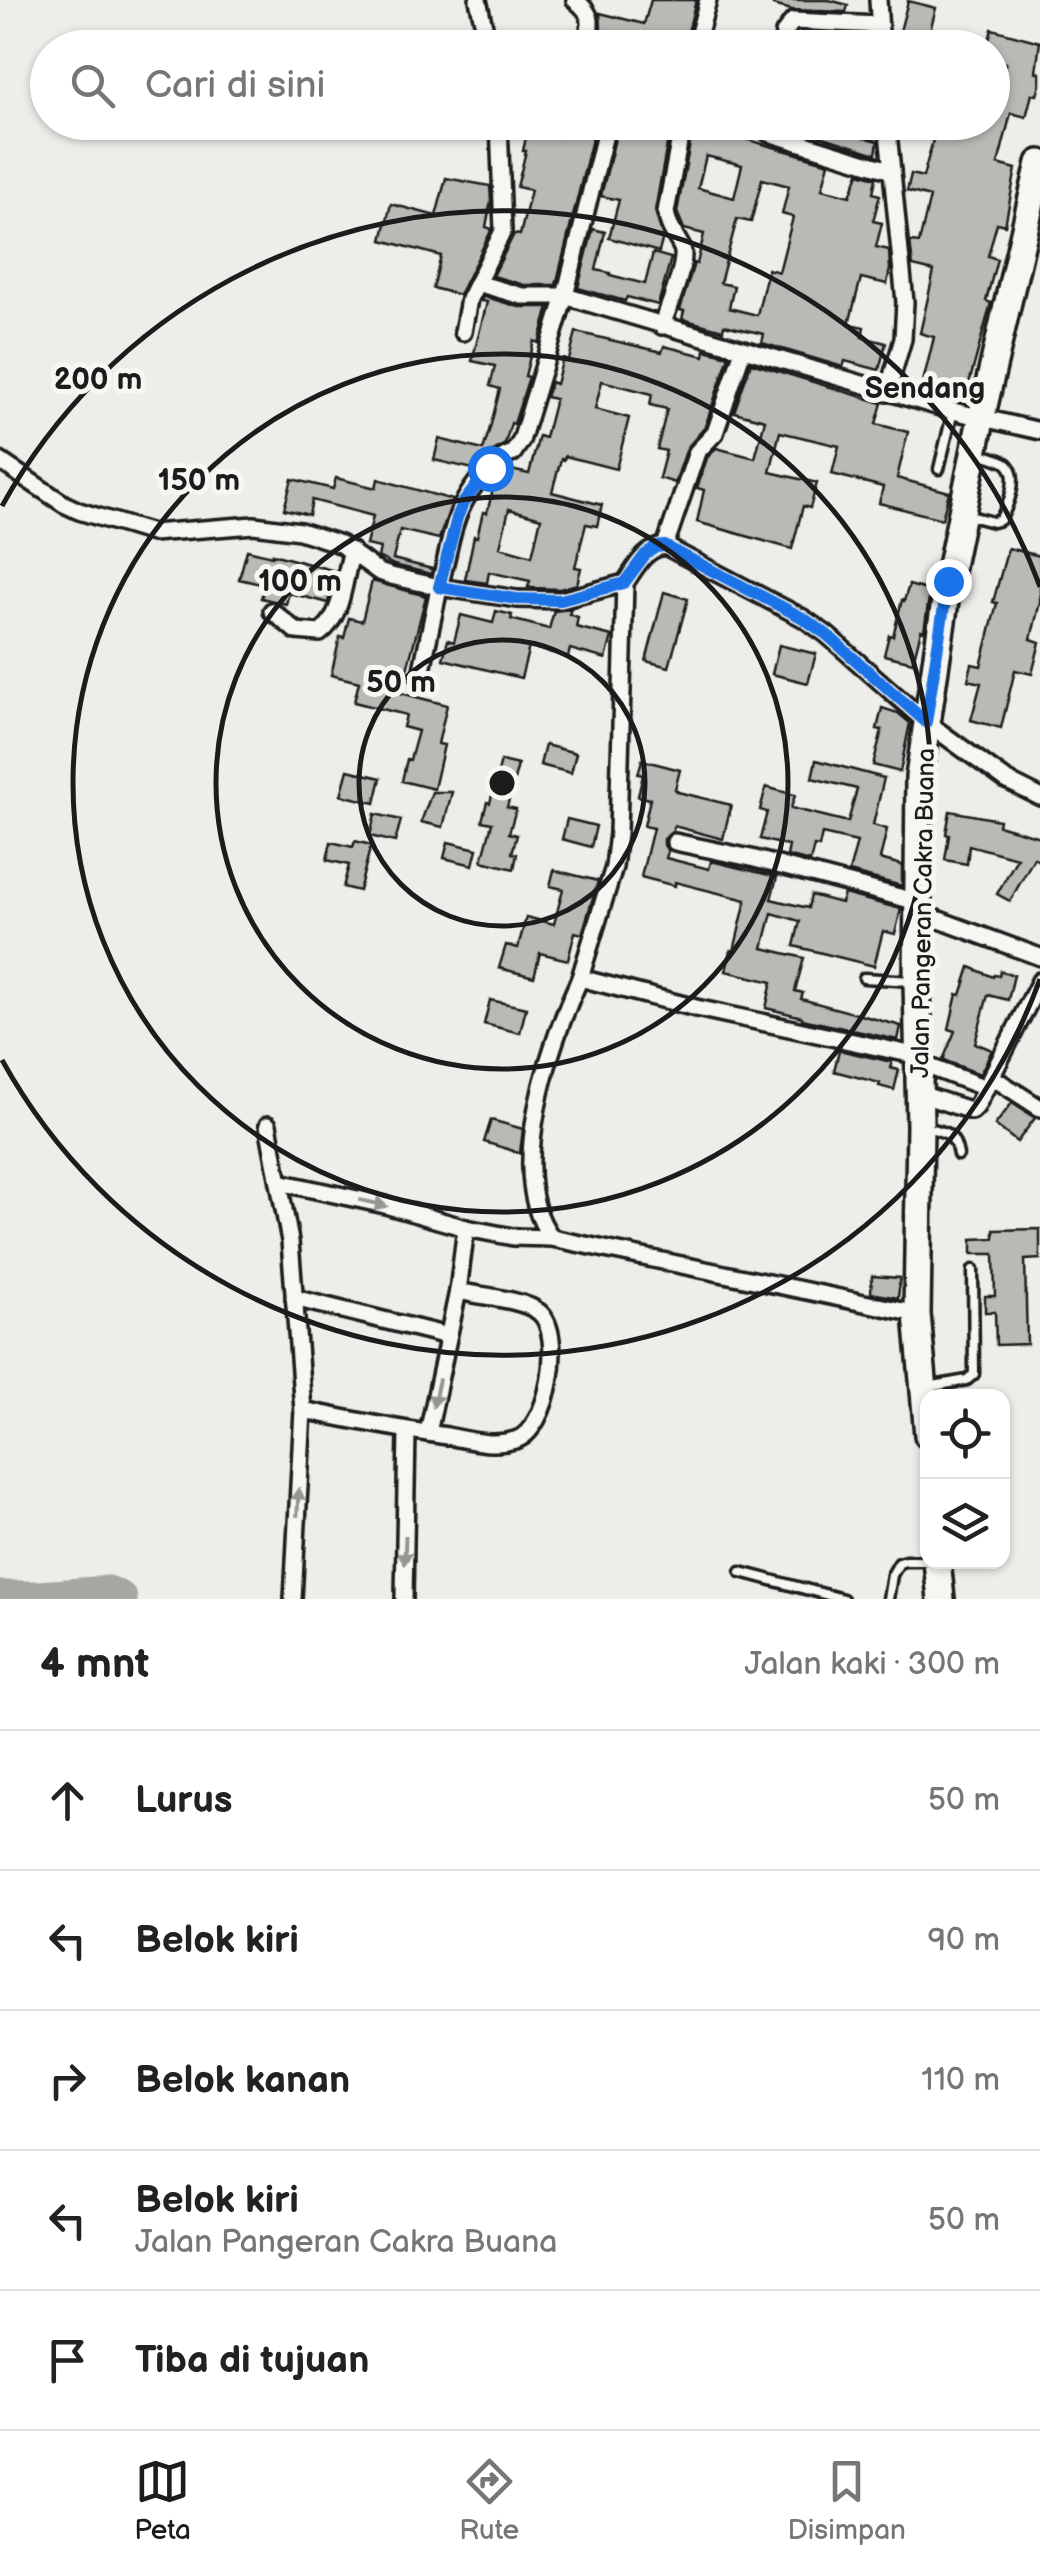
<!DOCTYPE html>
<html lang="id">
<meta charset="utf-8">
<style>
:root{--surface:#fff;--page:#f6f6f6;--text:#222;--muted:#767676;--line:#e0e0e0;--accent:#1c1c1c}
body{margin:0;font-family:"Balsamiq Sans",sans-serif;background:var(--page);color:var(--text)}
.controls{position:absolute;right:30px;bottom:30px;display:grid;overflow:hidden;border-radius:20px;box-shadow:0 2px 8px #0004}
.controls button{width:90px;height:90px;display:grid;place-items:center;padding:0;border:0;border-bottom:2px solid var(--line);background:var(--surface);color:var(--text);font:50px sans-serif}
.stop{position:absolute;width:30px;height:30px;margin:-22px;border:8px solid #1a73e8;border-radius:50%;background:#fff}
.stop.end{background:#1a73e8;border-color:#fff;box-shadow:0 2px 10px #0008}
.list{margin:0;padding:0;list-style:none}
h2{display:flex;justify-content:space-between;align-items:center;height:130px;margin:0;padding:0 40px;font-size:42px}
h2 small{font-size:32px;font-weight:400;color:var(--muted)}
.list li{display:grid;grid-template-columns:65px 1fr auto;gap:30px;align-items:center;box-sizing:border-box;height:140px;padding:0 40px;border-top:2px solid var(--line)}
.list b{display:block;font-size:38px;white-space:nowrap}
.list p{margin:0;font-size:32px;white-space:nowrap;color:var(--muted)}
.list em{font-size:32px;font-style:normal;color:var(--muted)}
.icon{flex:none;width:55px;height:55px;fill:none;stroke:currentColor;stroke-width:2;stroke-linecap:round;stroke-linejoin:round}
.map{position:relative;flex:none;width:1040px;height:1599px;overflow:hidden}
.search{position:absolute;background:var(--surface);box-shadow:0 2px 8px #0004;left:30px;right:30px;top:30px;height:110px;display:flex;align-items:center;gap:25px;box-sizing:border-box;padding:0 35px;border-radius:55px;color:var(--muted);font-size:38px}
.sheet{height:830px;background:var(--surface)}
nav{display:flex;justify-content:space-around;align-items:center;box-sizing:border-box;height:140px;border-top:2px solid var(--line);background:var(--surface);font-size:28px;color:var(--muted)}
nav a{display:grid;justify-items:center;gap:5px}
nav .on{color:var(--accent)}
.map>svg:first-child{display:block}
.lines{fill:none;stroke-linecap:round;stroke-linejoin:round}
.river{stroke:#a6a6a3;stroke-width:35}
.building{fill:#b9b9b6;stroke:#1c1c1c;stroke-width:2.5;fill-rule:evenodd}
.lane-casing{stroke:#1c1c1c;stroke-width:15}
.street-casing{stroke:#1c1c1c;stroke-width:22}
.primary-casing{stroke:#1c1c1c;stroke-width:32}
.lane{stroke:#f6f6f2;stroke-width:8}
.street{stroke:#f6f6f2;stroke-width:15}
.primary{stroke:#f6f6f2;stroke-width:25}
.oneway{fill:#949492}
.route{stroke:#1a73e8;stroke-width:12}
.ring{fill:none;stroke:#1c1c1c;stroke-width:5}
.labels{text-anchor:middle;stroke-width:10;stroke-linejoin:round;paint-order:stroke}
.street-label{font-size:25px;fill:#1c1c1c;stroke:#f6f6f2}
.quarter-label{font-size:30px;font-weight:bold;fill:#1c1c1c;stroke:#f6f6f2}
.centre{fill:#1c1c1c;stroke:#f6f6f2;stroke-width:5}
.ring-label{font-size:30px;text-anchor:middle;font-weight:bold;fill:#1c1c1c;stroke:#f6f6f2;stroke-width:10;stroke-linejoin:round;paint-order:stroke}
</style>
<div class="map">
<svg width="1040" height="1599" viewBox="0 0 1040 1599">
<rect width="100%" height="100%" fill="#edede9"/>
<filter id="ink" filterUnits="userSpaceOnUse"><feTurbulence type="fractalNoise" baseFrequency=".01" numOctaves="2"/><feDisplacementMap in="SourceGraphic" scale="20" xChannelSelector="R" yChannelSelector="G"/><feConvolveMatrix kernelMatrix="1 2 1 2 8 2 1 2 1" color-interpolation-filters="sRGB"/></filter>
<g filter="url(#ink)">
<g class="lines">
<polyline class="river" points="0,1598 40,1598 108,1593 120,1599"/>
</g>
<g class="building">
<polygon points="651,0 696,0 684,48 655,48 656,42 616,32 612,48 596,48 601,28 600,13 644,24"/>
<polygon points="774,0 829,0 848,5 846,12 792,10 773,5"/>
<polygon points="908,1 936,8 927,42 899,35"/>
<polygon points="992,29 1040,42 1036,72 1040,73 1040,85 1037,95 1032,94 1026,117 1011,113 998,164 1016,169 1005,225 997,223 988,256 997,259 986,301 991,303 964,402 921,390 934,337 920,333 934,271 913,266 910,242 919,243 930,197 907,191 911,174 923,177 933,140 922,137 926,122 944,122 969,129 970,122 992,122 992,110 1006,63 992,60 992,48 987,48"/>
<polygon points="619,122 671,122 655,211 663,237 659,252 609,238 619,200 601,196"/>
<path d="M694 122H738L735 136 829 163 822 189 850 196 859 173 876 178 873 193 880 195 873 221 882 223 876 247 889 250 890 269 887 284 861 278 849 324 864 327 862 337 886 343 879 370 845 361 843 367 762 343 764 334 724 325 723 330 682 319 684 311 680 310 694 263 697 264 704 234 684 229 677 212ZM706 156 742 165 734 198 698 188ZM762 179 789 186 782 214 793 217 779 272 768 269 757 315 729 308 734 286 720 283 737 219 751 222Z"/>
<polygon points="777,122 850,122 847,133 878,141 876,154"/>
<polygon points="528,128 560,137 562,128 593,135 556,285 524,285 493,276 514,234 520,235 531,190 517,187 526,151 523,151"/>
<polygon points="446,178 490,186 491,201 486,227 492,229 459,295 433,288 441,256 382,240 391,204 436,216"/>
<polygon points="593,229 605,232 596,270 610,273 610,275 645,284 653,253 671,258 658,305 627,297 625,301 578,288"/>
<polygon points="483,296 519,307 549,307 539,343 534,341 525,376 529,377 514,424 511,423 505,444 490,453 473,469 434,460 439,439 483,450 490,428 500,389 490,386 495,366 472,361 487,302 481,301"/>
<path d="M576 332 662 352 664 346 704 356 705 350 729 356 705 427 687 448 675 483 659 478 666 451 657 449 667 409 650 405 652 394 602 381 595 409 629 418 616 469 565 456 564 460 561 459 552 492 602 505 597 526 586 524 575 567 581 568 577 584 560 589 532 588 528 587 530 581 489 572 487 583 465 580 474 536 477 537 483 512 487 513 496 477 507 469 529 474 539 436 545 438 555 399 546 397 551 382 556 384 563 358 569 360ZM509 509 541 518 532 556 500 547Z"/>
<polygon points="751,363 882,403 876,424 908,432 897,478 949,492 942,519 879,503 883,487 832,474 839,446 780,432 770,472 817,483 810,508 803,506 792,549 697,522 704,490 697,488 707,458 716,448 755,458 765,420 734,412"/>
<polygon points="336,478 376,488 378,479 453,500 439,539 400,530 393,559 432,569 431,574 394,565 378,557 380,548 366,545 373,516 312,500 309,515 284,509 292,479 333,489"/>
<polygon points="1008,548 1040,556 1040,602 1031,639 1040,642 1032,674 1015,670 1001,728 971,720 981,683 968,680 972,664 981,666 997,603 993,602"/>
<polygon points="247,550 272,556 272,554 335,571 328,603 289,593 286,604 261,598 265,585 239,579"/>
<polygon points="372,581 426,596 401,693 447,705 438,744 444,745 434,789 402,781 407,759 410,760 418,731 403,727 406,715 354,702 359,682 331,675 340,637 344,638 349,618 362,621"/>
<polygon points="909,585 930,591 924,631 921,630 913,662 884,655 889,635 893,636 902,600 904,601"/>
<polygon points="664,592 688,599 669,667 646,661"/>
<polygon points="571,609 569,614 578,617 576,627 612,636 606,659 570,649 568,657 529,647 521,678 443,659 448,640 454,642 461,615 493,623 496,611 512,615 511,619 549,629 554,611"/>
<polygon points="779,645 816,654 808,683 772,674"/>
<polygon points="882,708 898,713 910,723 900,772 873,765 882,730 877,729"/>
<polygon points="545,745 576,753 571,773 540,765"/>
<polygon points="642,760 680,770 675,789 678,792 731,805 723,839 674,826 673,831 664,839 664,845 668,851 666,858 709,869 711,861 777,877 771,899 808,908 811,895 841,903 844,894 901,909 895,934 883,931 874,966 794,946 800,921 772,913 763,948 804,958 795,991 803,993 801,999 901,1026 898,1040 802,1019 802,1017 766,1008 772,982 726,971 731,950 734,951 746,900 675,882 675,886 641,877 653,828 644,826 650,799 638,796 643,775 638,774"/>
<polygon points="816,760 884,778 873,825 887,829 880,859 902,865 902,886 849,872 857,842 822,834 819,847 814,846 810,862 787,856 789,846 760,839 767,812 760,810 766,787 795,795 791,808 848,822 857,789 812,778"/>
<polygon points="501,761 518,765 507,807 516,809 509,833 517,835 512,853 517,854 514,869 482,861 492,823 482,821 487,802 490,803"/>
<polygon points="348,770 381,778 375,803 341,795"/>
<polygon points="432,792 452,792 443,827 421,822"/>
<polygon points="950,811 999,820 998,825 1040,837 1040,862 1034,858 1010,901 997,894 1017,858 969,845 967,864 945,860 949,835 946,834"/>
<polygon points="375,814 401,820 395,842 370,836"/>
<polygon points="567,819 596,826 591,847 562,839"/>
<polygon points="355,841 371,845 359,891 343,887 349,865 327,860 331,842 353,847"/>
<polygon points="448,842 477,849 473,865 444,858"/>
<polygon points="554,870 598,881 582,934 575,932 568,960 540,953 534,977 499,968 506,945 518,948 526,917 554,924 563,889 550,886"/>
<polygon points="970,967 993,977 994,975 999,976 1000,971 1014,975 1008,1000 988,995 975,1043 992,1050 980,1074 943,1060 955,1031 949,1029 957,994 961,995"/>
<polygon points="490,1000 526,1008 520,1033 484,1024"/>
<polygon points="839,1050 892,1062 890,1068 899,1070 894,1090 879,1086 880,1083 834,1071"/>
<polygon points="1012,1103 1035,1118 1017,1142 995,1125"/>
<polygon points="491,1120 523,1129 520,1153 484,1142"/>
<polygon points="1040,1229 1040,1259 1025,1260 1027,1344 996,1345 995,1312 985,1312 985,1296 995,1296 994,1254 972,1254 972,1239 994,1238 994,1230"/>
<polygon points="872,1276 900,1278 898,1298 871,1293"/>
</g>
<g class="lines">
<defs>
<g id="lane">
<polyline points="939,469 953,411"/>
<path d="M966 515 993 522 1000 520C1007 508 1020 478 1008 465 1003 459 987 456 978 453"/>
<polyline points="864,978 912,981"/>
<path d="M924 1127C946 1132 954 1132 958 1155"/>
<polyline points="928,1387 967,1380 974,1374 973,1270"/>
<polyline points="741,1572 843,1599"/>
<polyline points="888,1599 892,1575 899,1563 906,1561 928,1561"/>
</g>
<g id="street">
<polyline points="478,0 489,48"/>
<path d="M575 0C595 15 592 25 584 48"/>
<polyline points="878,0 881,48"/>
<polyline points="487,39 562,48"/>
<polyline points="695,48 708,0"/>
<polyline points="782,48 784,33 793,21 879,25"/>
<polyline points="766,122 766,131 769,133 892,171"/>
<polyline points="887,122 905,302 903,339 887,393"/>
<polyline points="477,283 522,296 565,296 953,411 1040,431"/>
<path d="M662 326C667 310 688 263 682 248 675 234 669 229 666 212L683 122"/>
<polyline points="463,332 469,299 503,231 499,122"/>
<polyline points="0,461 64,504 79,511 152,533 254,525 300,531 340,544 379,572 391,576 439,587 517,599 561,600 625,583"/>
<polyline points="665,546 697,452 715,433 743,350"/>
<path d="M272 611 296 631 320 633C344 615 343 578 352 551"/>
<path d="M420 680C428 640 436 599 446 559 450 542 453 524 461 508 471 487 491 460 513 453L521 441 565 296 608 122"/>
<polyline points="675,842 751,858 918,902"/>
<polyline points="918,912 1040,957"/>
<path d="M919 1056 696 1008 580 978 614 867 618 833 625 583C636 567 645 548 665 546L803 618 826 634 926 722 1006 780 1040 797"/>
<polyline points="919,1063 986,1088"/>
<polyline points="992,1077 1040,1108"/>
<polyline points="920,1094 972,1111 976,1107 1040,981"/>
<polyline points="268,1125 290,1241 303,1410 293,1599"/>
<polyline points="279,1182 385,1205 466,1228 513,1237 552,1238 917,1314"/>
<path d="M552 1238C503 1176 551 1042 580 978"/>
<polyline points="294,1298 448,1336"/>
<path d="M303 1410C351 1420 398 1429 447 1436 469 1440 492 1447 515 1440 549 1431 565 1333 539 1312 523 1299 479 1296 458 1291"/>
<polyline points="428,1433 458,1291 466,1228"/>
<polyline points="404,1599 407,1431"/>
</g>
<g id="primary">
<polyline points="928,1435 917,1314 920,1126 917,981 919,777 948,581 981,419 1040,163"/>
<polyline points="937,1561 941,1599"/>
</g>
</defs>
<use href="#lane" class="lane-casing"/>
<use href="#street" class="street-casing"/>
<use href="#primary" class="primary-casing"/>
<use href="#lane" class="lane"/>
<use href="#street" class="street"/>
<use href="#primary" class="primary"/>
</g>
<defs><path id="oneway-solid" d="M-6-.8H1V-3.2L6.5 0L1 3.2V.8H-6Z" transform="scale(2.5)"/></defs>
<g class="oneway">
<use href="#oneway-solid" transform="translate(373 1203) rotate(13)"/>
<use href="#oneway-solid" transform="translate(436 1393) rotate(102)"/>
<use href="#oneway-solid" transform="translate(298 1502) rotate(-87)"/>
<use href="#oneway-solid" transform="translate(405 1550) rotate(92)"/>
</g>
</g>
<g class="lines" filter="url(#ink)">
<polyline class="route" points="490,468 463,503 457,518 439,587 517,599 561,600 624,583 645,555 656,547 665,546 803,618 826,634 926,722 948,581"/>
</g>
<g class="ring">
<circle cx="502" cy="783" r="143"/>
<circle cx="502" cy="783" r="286"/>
<circle cx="502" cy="783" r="429"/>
<path d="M1040 979A572 572 0 0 1 2 1060M2 506A572 572 0 0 1 1040 587"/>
</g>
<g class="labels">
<g class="street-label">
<text transform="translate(922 913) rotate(-89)" y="9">Jalan Pangeran Cakra Buana</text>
</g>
<g class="quarter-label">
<text x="925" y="398">Sendang</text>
</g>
</g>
<circle cx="502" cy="783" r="15" class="centre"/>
<g class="ring-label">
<text x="98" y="389">200 m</text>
<text x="199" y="490">150 m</text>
<text x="300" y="591">100 m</text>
<text x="401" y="692">50 m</text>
</g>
</svg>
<div class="controls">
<button><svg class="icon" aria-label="locate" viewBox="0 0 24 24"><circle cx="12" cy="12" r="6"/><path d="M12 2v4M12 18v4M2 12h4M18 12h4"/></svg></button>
<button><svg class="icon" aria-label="layers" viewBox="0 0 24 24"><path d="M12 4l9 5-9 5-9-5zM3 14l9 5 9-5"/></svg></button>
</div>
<div class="stop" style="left:490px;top:468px"></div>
<div class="stop end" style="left:948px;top:581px"></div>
<div class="search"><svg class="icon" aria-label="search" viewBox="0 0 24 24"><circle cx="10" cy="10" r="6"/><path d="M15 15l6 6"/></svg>Cari di sini</div>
</div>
<section class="sheet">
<h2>4 mnt<small>Jalan kaki · 300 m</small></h2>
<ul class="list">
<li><svg class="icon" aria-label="ahead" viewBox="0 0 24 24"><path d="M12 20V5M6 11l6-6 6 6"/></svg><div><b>Lurus</b></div><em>50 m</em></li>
<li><svg class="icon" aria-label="left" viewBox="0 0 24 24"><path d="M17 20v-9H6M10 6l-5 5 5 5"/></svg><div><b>Belok kiri</b></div><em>90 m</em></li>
<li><svg class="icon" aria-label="right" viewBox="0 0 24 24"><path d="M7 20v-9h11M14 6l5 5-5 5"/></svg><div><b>Belok kanan</b></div><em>110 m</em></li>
<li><svg class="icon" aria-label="left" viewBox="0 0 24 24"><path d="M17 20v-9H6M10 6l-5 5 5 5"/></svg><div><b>Belok kiri</b><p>Jalan Pangeran Cakra Buana</p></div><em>50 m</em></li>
<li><svg class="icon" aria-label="arrive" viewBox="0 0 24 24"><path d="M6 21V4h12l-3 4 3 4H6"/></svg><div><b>Tiba di tujuan</b></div></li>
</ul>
</section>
<nav>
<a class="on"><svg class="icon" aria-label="map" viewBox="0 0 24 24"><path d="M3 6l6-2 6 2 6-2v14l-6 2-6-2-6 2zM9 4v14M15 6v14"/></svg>Peta</a>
<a><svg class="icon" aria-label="directions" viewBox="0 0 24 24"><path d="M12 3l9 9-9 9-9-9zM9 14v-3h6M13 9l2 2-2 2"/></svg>Rute</a>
<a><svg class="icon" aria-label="saved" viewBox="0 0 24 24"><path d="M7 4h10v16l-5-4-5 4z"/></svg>Disimpan</a>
</nav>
